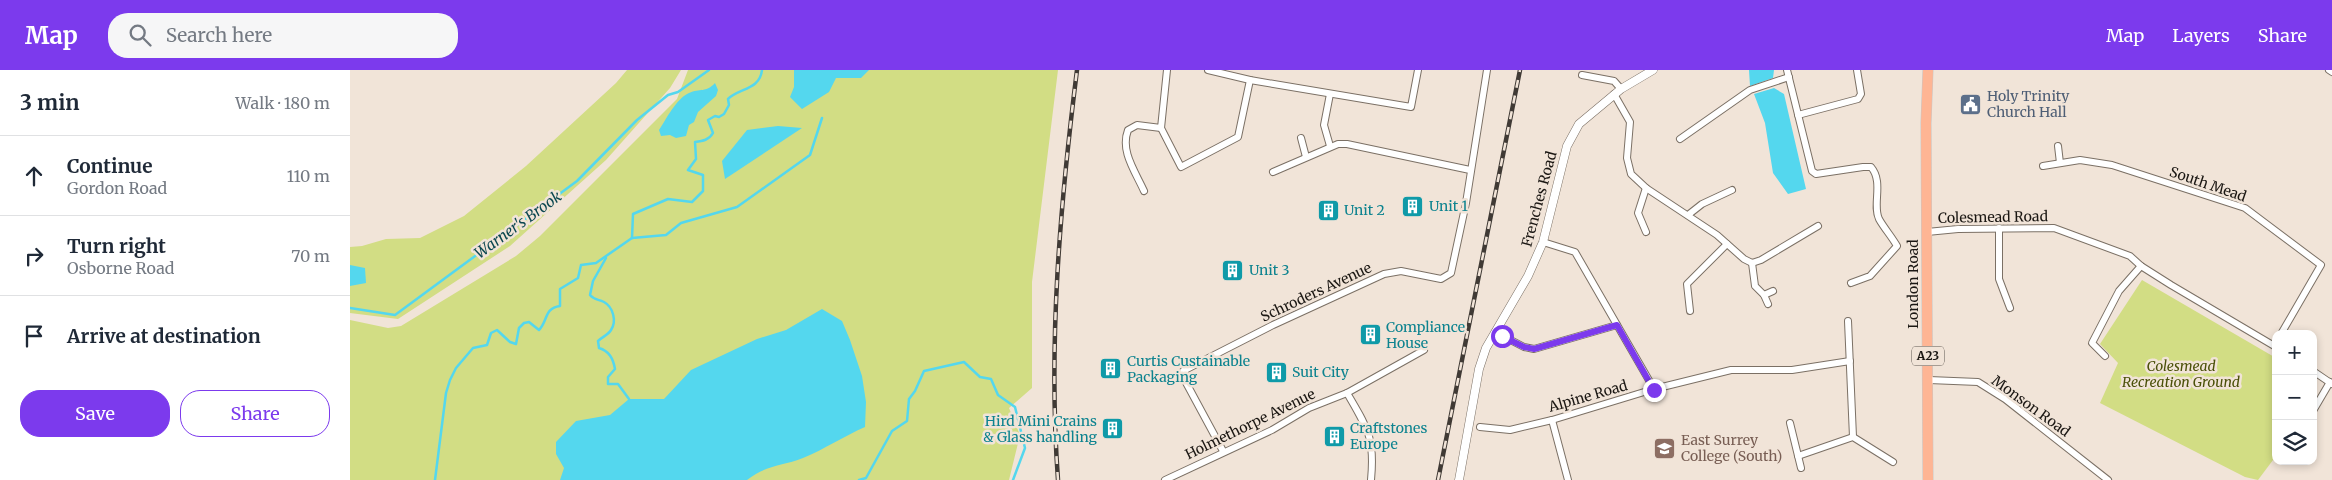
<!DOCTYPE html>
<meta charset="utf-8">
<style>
:root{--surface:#fff;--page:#f6f6f7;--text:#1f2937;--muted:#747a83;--line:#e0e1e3;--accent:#7c3aed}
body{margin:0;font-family:Merriweather,serif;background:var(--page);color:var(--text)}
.controls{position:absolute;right:15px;bottom:15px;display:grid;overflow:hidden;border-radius:10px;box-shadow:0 2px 8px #0003}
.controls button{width:45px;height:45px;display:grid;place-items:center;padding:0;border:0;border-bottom:1px solid var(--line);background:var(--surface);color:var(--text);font:25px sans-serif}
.stop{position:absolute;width:15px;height:15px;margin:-11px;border:4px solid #7c3aed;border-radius:50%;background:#fff}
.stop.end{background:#7c3aed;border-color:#fff;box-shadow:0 1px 5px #0008}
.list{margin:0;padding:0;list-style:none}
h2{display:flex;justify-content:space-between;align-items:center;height:65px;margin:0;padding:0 20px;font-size:21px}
h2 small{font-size:16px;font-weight:400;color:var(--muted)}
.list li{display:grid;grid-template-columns:32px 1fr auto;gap:15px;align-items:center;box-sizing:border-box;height:80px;padding:0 20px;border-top:1px solid var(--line)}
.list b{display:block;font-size:19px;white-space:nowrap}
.list p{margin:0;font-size:16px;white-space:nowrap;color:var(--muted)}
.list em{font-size:16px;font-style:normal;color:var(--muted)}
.actions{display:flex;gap:10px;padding:15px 20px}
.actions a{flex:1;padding:11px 0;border:1px solid var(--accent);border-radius:20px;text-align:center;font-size:18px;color:var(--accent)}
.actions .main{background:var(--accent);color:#fff}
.icon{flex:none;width:28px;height:28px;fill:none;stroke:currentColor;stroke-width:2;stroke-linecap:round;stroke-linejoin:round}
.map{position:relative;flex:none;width:1982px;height:410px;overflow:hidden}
header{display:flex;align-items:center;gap:30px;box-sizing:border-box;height:70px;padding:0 25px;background:var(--accent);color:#fff}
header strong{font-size:24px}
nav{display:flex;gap:28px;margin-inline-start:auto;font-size:18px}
.search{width:350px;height:45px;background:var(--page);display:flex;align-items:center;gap:12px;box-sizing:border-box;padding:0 18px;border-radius:20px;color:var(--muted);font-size:19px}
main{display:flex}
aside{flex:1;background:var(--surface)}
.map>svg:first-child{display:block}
.green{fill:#d2dd84}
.water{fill:#54d7ee}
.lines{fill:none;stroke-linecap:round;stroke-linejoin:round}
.stream{stroke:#54d7ee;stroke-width:2.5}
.minor-casing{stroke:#7b7065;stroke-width:8}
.tertiary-casing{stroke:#7b7065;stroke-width:9}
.primary-casing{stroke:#c8c7c6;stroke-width:11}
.minor{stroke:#fff;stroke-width:6}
.tertiary{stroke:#fff;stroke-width:8}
.primary{stroke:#feb594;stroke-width:10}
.rail-casing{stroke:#403a35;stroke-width:4.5}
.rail{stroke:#f1e4d8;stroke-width:2.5;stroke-dasharray:8;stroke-linecap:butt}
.route{stroke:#7c3aed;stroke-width:6}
.labels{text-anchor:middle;stroke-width:5;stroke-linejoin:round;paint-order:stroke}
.shield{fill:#f1e4d8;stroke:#5b544e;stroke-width:1}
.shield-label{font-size:12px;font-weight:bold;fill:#1b1713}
.service-label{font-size:14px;fill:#4e5e75;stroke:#f1e4d8;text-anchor:start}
.street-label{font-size:14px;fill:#1b1713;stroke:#f1e4d8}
.culture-label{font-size:14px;fill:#0d838f;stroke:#f1e4d8;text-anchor:start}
.park-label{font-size:14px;font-style:italic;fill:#4a5008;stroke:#f1e4d8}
.education-label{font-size:14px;fill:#785e54;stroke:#f1e4d8;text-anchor:start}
.water-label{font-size:15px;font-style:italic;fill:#0b4750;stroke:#f1e4d8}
</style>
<header>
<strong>Map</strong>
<div class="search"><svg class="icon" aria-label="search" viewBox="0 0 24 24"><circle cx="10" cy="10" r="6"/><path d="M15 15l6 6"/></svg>Search here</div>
<nav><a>Map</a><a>Layers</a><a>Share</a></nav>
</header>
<main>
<aside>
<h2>3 min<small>Walk · 180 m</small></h2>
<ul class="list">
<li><svg class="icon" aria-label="ahead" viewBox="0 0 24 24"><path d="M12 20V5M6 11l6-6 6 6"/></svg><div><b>Continue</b><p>Gordon Road</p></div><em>110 m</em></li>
<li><svg class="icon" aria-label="right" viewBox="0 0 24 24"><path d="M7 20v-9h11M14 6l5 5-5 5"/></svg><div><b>Turn right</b><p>Osborne Road</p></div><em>70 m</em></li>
<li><svg class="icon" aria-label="arrive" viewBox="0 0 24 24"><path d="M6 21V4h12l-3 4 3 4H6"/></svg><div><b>Arrive at destination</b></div></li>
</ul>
<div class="actions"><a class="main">Save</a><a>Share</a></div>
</aside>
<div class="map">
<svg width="1982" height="410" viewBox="0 0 1982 410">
<rect width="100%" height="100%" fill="#f1e4d8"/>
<g class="green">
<polygon points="277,0 331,0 320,18 256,90 160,176 48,249 0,243 0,177 12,176 36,169 70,168 114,146 176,96 266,13"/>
<polygon points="338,0 708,0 682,212 682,318 659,338 670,365 659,410 0,410 0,250 38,258 51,256 166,186 190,166 327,29"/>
<polygon points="1792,210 1926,288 1926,386 1908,410 1895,407 1750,333 1768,293 1750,274"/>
</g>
<g class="water">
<polygon points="444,0 519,0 511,8 486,8 479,22 452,39 440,27 444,17"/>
<polygon points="1399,0 1424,0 1423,8 1400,16"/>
<path d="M365 13 368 20 366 26 348 42 344 52 339 55 336 66 326 68 320 65 311 66 309 60C317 48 326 29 339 23 350 18 356 23 365 13Z"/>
<polygon points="1424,18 1434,24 1456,119 1438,124 1423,103 1415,53 1404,24"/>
<polygon points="428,56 452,58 375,109 372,91 397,60"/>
<polygon points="0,195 15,198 16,213 0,216"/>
<path d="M472 239 492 251 500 270 512 306 516 332 515 357C494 366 475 379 453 388 430 397 418 394 397 410H210L214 398 206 384V372L226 351 260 345 279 329H314L341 300 407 269 436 260Z"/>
</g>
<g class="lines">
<g class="stream">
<path d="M282 168 283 144 318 129 342 132 353 121V105L338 100 346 89 345 72C353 71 359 70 363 63L358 50 365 46 369 47 374 44 379 35 378 29C389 18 410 20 412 0"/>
<polyline points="282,168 316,165 331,153 387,137 460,85 472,48"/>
<path d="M256 188 243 211 240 225C244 230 248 229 254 232 263 237 267 251 261 260 258 265 252 267 248 271L249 278C259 281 263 288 265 299L258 307V314H268L279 329"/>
<polyline points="0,238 45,245 227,111 287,50 318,25 328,22 359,0"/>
<path d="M85 410 96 323 100 310 106 298 123 278 137 275 141 263 147 260 160 272 166 274 169 258 174 253 179 252 189 260C198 251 194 238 210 236V219L228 208 231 195 246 193 282 168"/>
<polyline points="509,410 516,408 542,361 557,351 559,329 565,321 574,301 614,292 630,307 641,309 648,325 665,337 675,378 663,410"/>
</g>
<defs>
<g id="minor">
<polyline points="858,0 900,10 1061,37 1068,0"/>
<path d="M1437 0 1462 101 1466 104 1513 97H1521C1534 112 1522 135 1529 149 1534 158 1542 167 1547 176L1520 206 1501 213"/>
<polyline points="1979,0 1982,2"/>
<polyline points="1232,5 1264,11 1271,19"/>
<polyline points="1264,24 1280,52 1277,88 1281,104 1296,118 1367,165 1394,189 1402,193 1411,190 1468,156"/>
<polyline points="1448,45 1508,29 1511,24 1507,0"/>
<polyline points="811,58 831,97 888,67 900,10"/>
<polyline points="951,68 956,87"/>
<polyline points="1330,69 1400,20 1439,7"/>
<polyline points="980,76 974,55 980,24"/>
<polyline points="1708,76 1710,93"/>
<polyline points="1693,96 1730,90 1762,95 1895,138 1971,195 1931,264"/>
<polyline points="923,102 988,74 997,74 1120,100"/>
<polyline points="1296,118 1288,143 1296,162"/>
<path d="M794 121C785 101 770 81 778 60L787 55 811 58 817 0"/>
<polyline points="1338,145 1352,134 1382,120"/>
<polyline points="1649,158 1649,209 1660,238"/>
<polyline points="1577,162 1608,159 1704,158 1780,186 1791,196 1821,215 1926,277"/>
<polyline points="1193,172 1225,182 1304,319"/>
<polyline points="1402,193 1405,216 1414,225 1418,234"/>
<polyline points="1414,225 1423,221"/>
<polyline points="1340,241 1337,214 1377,174"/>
<polyline points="1498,251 1503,367"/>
<polyline points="1145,262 1174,277 1184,279 1267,255"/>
<polyline points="1755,286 1742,273 1769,221 1791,196"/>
<polyline points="1963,301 1982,314"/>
<polyline points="1579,310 1628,312 1655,329 1758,410"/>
<path d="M997 323C1018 359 1025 368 1021 410"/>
<polyline points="1963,341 1980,312"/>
<polyline points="1202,350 1218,410"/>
<polyline points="1440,353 1451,398"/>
<polyline points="1130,357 1160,360 1202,350 1304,319 1381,300 1442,300 1500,291"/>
<polyline points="873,381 833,307 833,301 923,255 1034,204 1051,201 1091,209 1101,203 1116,133 1137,0"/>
<polyline points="1448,386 1503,367 1543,392"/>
<polyline points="815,410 922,360 959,338 997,323 1074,280"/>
</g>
<polyline id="tertiary" points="1109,410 1129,299 1136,278 1178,206 1193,172 1217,76 1229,54 1271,19 1303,0"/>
<polyline id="primary" points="1578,0 1576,53 1578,410"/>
</defs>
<use href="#minor" class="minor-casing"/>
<use href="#tertiary" class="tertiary-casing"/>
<use href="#primary" class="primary-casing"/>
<use href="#minor" class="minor"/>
<use href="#tertiary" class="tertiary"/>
<use href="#primary" class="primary"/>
<defs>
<g id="rail">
<path d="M708 410C698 274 710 135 727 0"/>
<polyline points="1088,410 1170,0"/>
</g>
</defs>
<use href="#rail" class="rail-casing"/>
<use href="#rail" class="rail"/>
</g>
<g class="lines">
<polyline class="route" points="1152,266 1174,277 1184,279 1267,255 1304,320"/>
</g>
<defs>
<symbol id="civic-square" viewBox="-11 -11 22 22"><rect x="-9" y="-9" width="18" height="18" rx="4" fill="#5c6f8a" stroke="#f1e4d8"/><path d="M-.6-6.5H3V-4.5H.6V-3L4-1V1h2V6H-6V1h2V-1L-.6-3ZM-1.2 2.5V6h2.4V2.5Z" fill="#fff"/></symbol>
<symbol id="building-square" viewBox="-11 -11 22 22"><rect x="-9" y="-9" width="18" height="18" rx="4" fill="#0f9aa8" stroke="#f1e4d8"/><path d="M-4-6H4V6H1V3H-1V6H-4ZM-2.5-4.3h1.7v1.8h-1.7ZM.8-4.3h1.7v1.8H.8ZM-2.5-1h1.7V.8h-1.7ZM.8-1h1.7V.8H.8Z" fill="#fff"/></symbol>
<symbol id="university-square" viewBox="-11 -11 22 22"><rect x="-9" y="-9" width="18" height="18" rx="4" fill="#8d6e63" stroke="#f1e4d8"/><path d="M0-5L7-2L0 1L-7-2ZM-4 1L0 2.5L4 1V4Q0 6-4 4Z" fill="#fff"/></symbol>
</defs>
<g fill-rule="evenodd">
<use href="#civic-square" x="1608" y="22" width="25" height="25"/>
<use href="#building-square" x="1050" y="124" width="25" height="25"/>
<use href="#building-square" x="966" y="128" width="25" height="25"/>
<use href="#building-square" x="870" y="188" width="25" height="25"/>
<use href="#building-square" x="1008" y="252" width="25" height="25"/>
<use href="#building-square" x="748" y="286" width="25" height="25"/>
<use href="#building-square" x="914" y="290" width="25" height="25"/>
<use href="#building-square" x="750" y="346" width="25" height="25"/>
<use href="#building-square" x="972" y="354" width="25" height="25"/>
<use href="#university-square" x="1302" y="366" width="25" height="25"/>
</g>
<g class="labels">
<rect class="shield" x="1562" y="276.5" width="32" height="19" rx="4"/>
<g class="shield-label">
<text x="1578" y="290">A23</text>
</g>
<g class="service-label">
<text x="1637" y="31">Holy Trinity<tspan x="1637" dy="16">Church Hall</tspan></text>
</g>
<g class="street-label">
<text transform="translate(1858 114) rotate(19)" y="5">South Mead</text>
<text transform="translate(1189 129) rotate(-75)" y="5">Frenches Road</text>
<text transform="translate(1643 147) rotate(-1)" y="5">Colesmead Road</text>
<text transform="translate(1563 214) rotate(-90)" y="5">London Road</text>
<text transform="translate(966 222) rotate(-25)" y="5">Schroders Avenue</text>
<text transform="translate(1238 326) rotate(-16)" y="5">Alpine Road</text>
<text transform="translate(1681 336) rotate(36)" y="5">Monson Road</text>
<text transform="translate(900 354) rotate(-26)" y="5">Holmethorpe Avenue</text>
</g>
<g class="culture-label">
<text x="1079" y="141">Unit 1</text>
<text x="994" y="145">Unit 2</text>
<text x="899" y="205">Unit 3</text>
<text x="1036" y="262">Compliance<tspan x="1036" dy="16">House</tspan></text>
<text x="777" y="296">Curtis Custainable<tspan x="777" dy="16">Packaging</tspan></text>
<text x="942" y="307">Suit City</text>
<text x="747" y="356" text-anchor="end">Hird Mini Crains<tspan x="747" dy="16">&amp; Glass handling</tspan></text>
<text x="1000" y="363">Craftstones<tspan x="1000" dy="16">Europe</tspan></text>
</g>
<g class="park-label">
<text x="1831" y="301">Colesmead<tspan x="1831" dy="16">Recreation Ground</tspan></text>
</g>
<g class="education-label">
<text x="1331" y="375">East Surrey<tspan x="1331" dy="16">College (South)</tspan></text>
</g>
<g class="water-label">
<text transform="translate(168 155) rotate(-36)" y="5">Warner's Brook</text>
</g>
</g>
</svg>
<div class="controls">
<button>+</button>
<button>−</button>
<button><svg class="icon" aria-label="layers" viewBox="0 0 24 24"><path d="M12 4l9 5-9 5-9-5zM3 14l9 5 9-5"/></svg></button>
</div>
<div class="stop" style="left:1152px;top:266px"></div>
<div class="stop end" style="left:1304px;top:320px"></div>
</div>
</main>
